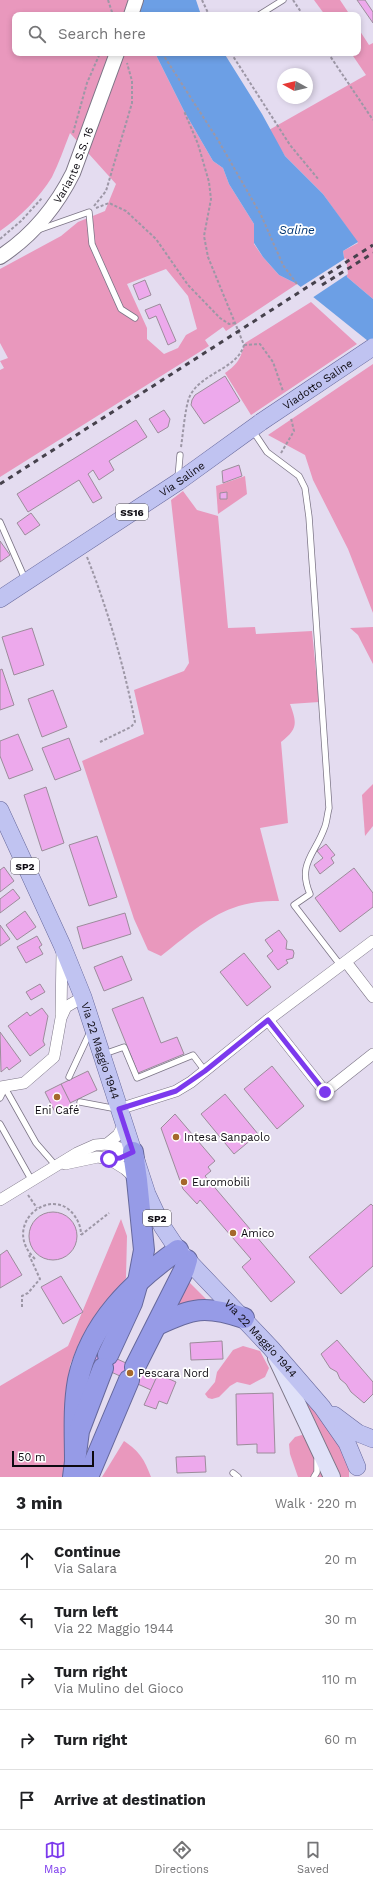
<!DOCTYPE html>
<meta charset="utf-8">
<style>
:root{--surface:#fff;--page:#f2f2f2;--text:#202124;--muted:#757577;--line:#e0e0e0;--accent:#7c3aed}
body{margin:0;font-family:"Work Sans",sans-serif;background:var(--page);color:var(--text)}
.compass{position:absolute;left:277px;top:68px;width:36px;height:36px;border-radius:50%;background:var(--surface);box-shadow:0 2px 6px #0003;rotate:278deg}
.scale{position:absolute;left:12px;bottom:10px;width:82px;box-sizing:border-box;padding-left:4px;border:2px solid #0d0a11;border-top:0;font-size:11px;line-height:14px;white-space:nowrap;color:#0d0a11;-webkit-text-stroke:3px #fff;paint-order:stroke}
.stop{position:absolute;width:12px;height:12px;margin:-9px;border:3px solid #7c3aed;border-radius:50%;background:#fff}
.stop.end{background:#7c3aed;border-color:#fff;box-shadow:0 1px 4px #0008}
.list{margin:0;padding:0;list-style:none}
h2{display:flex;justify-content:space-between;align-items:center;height:52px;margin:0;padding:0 16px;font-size:17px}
h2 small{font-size:13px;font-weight:400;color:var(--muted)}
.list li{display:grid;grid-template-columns:26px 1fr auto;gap:12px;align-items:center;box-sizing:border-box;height:60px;padding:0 16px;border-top:1px solid var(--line)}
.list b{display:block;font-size:15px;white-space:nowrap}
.list p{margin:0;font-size:13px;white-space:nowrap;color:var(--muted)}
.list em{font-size:13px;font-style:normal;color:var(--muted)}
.icon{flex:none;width:22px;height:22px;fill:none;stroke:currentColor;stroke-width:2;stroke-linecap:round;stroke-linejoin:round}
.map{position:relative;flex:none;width:373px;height:1477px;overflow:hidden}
.search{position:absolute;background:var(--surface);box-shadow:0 2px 6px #0003;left:12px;right:12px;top:12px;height:44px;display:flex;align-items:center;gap:10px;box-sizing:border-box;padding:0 14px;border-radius:8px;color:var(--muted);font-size:15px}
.sheet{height:352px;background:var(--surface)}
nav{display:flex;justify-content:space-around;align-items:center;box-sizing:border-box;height:56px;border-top:1px solid var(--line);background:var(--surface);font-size:11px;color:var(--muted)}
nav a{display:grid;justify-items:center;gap:2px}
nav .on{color:var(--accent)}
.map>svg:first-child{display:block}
.green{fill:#e998bd;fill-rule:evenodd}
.water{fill:#6c9fe5}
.pier{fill:#e4dcf0}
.building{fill:#eda9ec;stroke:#9c8c9b}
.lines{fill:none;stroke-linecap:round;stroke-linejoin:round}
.service-casing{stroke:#7c7586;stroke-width:7}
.minor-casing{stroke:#7c7586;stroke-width:12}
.tertiary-casing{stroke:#7c7586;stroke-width:16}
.secondary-casing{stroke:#7c7586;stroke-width:18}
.primary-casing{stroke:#66689c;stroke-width:18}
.motorway-casing{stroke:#66689c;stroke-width:22}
.path{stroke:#9d97a6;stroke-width:2;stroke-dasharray:3 2;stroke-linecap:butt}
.service{stroke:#fff;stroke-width:5.5}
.minor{stroke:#fff;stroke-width:11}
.tertiary{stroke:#fff;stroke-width:14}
.secondary{stroke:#e0e1f8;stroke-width:16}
.primary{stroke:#c0c3f1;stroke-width:17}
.motorway{stroke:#969be7;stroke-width:20}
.rail{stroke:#46414c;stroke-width:3;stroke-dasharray:5 5;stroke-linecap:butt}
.primary-bridge-casing{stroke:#66689c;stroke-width:18;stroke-linecap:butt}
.primary-bridge{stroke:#c0c3f1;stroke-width:17}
.route{stroke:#7c3aed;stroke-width:5}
.poi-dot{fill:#a5682c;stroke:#fff;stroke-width:1.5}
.labels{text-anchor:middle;stroke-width:3.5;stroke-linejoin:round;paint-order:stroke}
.shield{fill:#fff;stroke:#565458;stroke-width:1}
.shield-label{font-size:10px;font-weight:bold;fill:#0d0a11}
.street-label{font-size:11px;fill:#0d0a11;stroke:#fff}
.poi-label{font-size:11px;fill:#0d0a11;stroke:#fff;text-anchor:start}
.water-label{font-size:12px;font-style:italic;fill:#023775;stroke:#fff}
</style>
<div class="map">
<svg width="373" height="1477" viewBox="0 0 373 1477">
<rect width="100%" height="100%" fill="#e4dcf0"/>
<g class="green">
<path d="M0 0H132L138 15H15V53H155L184 111 213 161 223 168 229 184 254 224V244L263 257 279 275 297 284 226 331 223 327 205 340 209 346 0 477V370L4 368 0 361 8 358 0 343V269L61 236 78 222 105 211 116 184 70 133C64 148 59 163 52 177 40 197 19 218 0 231ZM166 269 188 296 197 329 186 335 178 348 164 354 147 339V328L127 284Z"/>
<polygon points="314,0 340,0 350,15 325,15"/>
<polygon points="358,28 369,45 373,43 373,299 347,277 343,251 358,243 323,194 285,156 269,130 366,75 351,53 358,53"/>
<path d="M311 302 357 344 251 415 225 373C239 363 240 359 245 343Z"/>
<polygon points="373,364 373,613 348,549 313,480 305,455 268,435"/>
<polygon points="245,476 247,494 218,514 216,486"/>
<path d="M183 491 197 510 218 516 228 628 255 627 256 634 312 631 319 702 290 704C297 723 298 729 281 742L288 823 260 828 279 901C264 901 248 902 233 908 207 917 183 939 161 956L148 950 134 919 82 761 144 734 134 690 184 671 189 663 171 500Z"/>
<polygon points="373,627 373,664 358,635 350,628"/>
<polygon points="373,784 373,826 365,836 362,795"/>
<polygon points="121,1219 127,1236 126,1278 79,1343 70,1365 67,1391 65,1477 0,1477 0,1386 68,1346"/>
<polygon points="187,1280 206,1299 183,1303 175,1306"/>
<polygon points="243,1346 260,1351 269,1368 265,1377 250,1385 237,1382 230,1386 219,1397 212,1399 208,1398 205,1394 215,1382 217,1372 233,1350"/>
<polygon points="303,1400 306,1400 341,1439 349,1468 349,1477 336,1477"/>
<polygon points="302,1435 307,1437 326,1477 298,1477 290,1454 289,1444 295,1437"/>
<path d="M124 1441C140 1452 144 1459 151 1477H102Z"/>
</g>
<g class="water">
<polygon points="132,0 196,0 201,15 138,15"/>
<polygon points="155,53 224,53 262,114 285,156 323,194 358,242 343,251 347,277 373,299 373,345 297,284 279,275 263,257 254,243 254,224 229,184 223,168 213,161 184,111"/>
</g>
<polygon class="pier" points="346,258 348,274 312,298 299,288"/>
<g class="building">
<polygon points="357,0 365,0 373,12 373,23"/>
<polygon points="145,280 151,295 139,300 133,285"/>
<polygon points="160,304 176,341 168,345 156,316 149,319 145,310"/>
<polygon points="225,376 240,401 204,424 191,405 192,400 195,395"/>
<polygon points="164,410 170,419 168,427 158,433 149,419"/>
<polygon points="136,420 147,437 109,461 114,470 99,480 93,470 88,474 102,498 93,503 79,480 28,512 17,494"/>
<polygon points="239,465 242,476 223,483 222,471"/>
<polygon points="227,492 227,499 220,499 220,493"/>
<polygon points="31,513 40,525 25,535 17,523"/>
<polygon points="0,541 10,555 0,562"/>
<polygon points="32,628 44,665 14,675 2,637"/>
<polygon points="2,669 14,705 0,710 0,670"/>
<polygon points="53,690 67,727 42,737 28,699"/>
<polygon points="18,734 33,770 9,779 0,756 0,741"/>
<polygon points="69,738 81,770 55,780 42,748"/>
<polygon points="46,787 64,843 42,851 24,795"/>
<polygon points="97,836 117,897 89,906 69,845"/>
<polygon points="326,844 335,855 331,858 334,863 320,874 314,865 323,858 317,851"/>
<polygon points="4,867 14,881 0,892 0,870"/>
<polygon points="354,868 373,893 373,907 340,932 315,898"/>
<polygon points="13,889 20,898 0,913 0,899"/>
<polygon points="25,911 36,927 17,940 6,925"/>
<polygon points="125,913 131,934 83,949 77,927"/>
<polygon points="0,925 10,939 0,946"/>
<polygon points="279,930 287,941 286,949 293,950 294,953 293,958 286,960 288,963 278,970 267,956 273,951 265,940"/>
<polygon points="37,936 42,945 39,947 43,954 26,963 17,947"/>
<polygon points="244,953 271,987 247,1006 220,972"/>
<polygon points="122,956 132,980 104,991 94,967"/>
<polygon points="40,984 45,992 31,1000 26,992"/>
<polygon points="143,997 161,1043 177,1037 184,1054 138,1073 112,1009"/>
<polygon points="42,1008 48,1016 43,1041 45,1045 30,1056 8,1026 27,1012 30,1016"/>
<polygon points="0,1032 21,1061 9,1070 7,1067 1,1072"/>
<polygon points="272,1066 304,1106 277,1129 244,1089"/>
<polygon points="88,1071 97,1090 70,1103 61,1084"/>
<polygon points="61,1084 72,1106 56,1114 45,1092"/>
<polygon points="225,1094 258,1134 234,1154 201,1114"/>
<polygon points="175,1114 215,1161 208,1167 211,1171 205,1176 295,1282 271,1302 242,1267 251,1259 200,1200 197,1204 183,1189 161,1128"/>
<polygon points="371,1204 373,1206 373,1266 341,1294 309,1257"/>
<circle cx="53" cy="1236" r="24"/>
<polygon points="7,1250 22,1275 0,1288 0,1255"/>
<polygon points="61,1276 83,1312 63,1324 41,1287"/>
<polygon points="337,1340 373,1382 373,1394 364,1403 351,1392 346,1384 340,1379 337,1372 330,1368 321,1354"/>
<polygon points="222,1341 223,1359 191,1360 190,1343"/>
<polygon points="95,1349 157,1377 151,1390 89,1362"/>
<polygon points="158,1374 176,1382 167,1404 159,1401 156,1409 144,1405"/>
<polygon points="273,1393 275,1453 257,1453 257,1444 237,1445 236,1394"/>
<polygon points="205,1456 206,1472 177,1473 176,1457"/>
</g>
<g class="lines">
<defs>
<g id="service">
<polyline points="259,15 283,0"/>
<polyline points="38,230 89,212 92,244 121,309 135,318"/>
<path d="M253 431 267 452 299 476 305 488 309 517 329 808C327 815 327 823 324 829 315 854 297 864 310 894L294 905 341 966"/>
<polyline points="178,478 180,455"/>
<polyline points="0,522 25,579"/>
<polyline points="104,1054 124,1047 137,1078 193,1055 205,1071"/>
<polyline points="69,1077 90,1032"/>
<polyline points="5,1088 36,1143 56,1166"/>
<polyline points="0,1098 5,1088"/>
<polyline points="80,1102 117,1109"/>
<polyline points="0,1124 32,1181"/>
<polyline points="233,1473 238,1477"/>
<polyline points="314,1477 317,1472 317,1460"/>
</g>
<g id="minor">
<polyline points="346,962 373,997"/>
<polyline points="61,1015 62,952"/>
<polyline points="268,1020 325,1092 373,1054"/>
<polyline points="0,1087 24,1083 54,1057 61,1018 66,1007 83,997"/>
<polyline points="119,1109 176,1091 191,1082 268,1020 373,941"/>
<polyline points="107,1144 118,1135 124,1124"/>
<polyline points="109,1159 125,1169 136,1179"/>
<polyline points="65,1164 98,1157 109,1159 120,1157 133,1152"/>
<polyline points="0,1200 77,1153 95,1145 107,1144 133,1152"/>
</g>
<g id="tertiary">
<polyline points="131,15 136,0"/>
<path id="s1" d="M0 257C32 236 56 207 73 173L117 53"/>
</g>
<polyline id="secondary" points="276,1358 332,1477"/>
<g id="primary">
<path id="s2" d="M0 599 178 482 261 422"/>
<path id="s3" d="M0 810 62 945 83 997 147 1194 162 1226 178 1250 271 1348 322 1407 347 1443 357 1467"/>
<polyline points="334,1415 358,1433 373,1439"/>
</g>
<g id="motorway">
<path d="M157 1325C193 1308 205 1305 244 1318"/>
<polyline points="108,1355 132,1303 138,1282 144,1250 137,1180 133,1152"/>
<polyline points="135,1367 184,1270 187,1260"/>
<path d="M75 1463C75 1436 73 1407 78 1380 90 1323 132 1283 178 1250"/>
<polyline points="73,1477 79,1431 103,1368"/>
<polyline points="88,1477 129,1380"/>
</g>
</defs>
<use href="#service" class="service-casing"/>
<use href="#minor" class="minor-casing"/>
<use href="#tertiary" class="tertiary-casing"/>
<use href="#secondary" class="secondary-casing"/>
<use href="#primary" class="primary-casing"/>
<use href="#motorway" class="motorway-casing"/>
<g class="path">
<polyline points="108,0 113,15"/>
<polyline points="202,0 209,15"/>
<polyline points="293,0 303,15"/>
<polyline points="162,53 218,140 261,215 283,265 297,284"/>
<polyline points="231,53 290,145 319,180"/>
<polyline points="328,53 373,120"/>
<polyline points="73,133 87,83 100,53"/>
<polyline points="94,206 106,191 132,103 132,81 127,63"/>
<polyline points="96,208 109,203 126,211 156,239 188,285 220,318 229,324 235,323"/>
<polyline points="0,239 21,221 42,198"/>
<polyline points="244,345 260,344 273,362 283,391"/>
<path d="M181 447C183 434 185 409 189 398 199 373 237 370 244 345L208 257 204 236 211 199 209 182 198 144 184 111"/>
<polyline points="281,453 294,431 291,418"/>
<path d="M87 557C108 610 124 666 135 722L131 727 100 742"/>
<polyline points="28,1195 37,1208"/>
<polyline points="81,1235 109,1213"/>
<path d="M35 1259C0 1225 51 1184 74 1215 79 1222 81 1228 81 1235"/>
<polyline points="22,1307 22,1296 28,1293 40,1279 29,1255"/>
</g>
<use href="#service" class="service"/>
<use href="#minor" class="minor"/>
<use href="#tertiary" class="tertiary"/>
<use href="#secondary" class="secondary"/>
<use href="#primary" class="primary"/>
<use href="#motorway" class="motorway"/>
<g class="rail">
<polyline points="322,285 373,253"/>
<polyline points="0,484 373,245"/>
</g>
<defs>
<g id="primary-bridge">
<path id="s4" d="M261 422 373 347"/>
</g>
</defs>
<use href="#primary-bridge" class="primary-bridge-casing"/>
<use href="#primary-bridge" class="primary-bridge"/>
</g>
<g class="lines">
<polyline class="route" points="109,1159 120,1158 133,1152 119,1109 176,1091 205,1071 268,1020 325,1092"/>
</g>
<g class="poi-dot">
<circle cx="57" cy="1097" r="4"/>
<circle cx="176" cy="1137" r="4"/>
<circle cx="184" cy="1182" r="4"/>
<circle cx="233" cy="1233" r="4"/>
<circle cx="130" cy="1373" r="4"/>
</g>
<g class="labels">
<g class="shield">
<rect x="116" y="504" width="32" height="16" rx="3"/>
<rect x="11" y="858" width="28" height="16" rx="3"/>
<rect x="143" y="1210" width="28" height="16" rx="3"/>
</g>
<g class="shield-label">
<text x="132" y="516">SS16</text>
<text x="25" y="870">SP2</text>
<text x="157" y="1222">SP2</text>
</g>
<g class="street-label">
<text dy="4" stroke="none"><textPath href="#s1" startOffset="120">Variante S.S. 16</textPath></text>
<text dy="4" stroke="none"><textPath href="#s4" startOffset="68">Viadotto Saline</textPath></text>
<text dy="4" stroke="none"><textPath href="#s2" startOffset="218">Via Saline</textPath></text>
<text dy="4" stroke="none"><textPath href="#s3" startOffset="261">Via 22 Maggio 1944</textPath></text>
<text dy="4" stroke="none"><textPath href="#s3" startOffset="597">Via 22 Maggio 1944</textPath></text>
</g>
<g class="poi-label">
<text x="57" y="1114" text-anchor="middle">Eni Café</text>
<text x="184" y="1141">Intesa Sanpaolo</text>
<text x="192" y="1186">Euromobili</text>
<text x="241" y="1237">Amico</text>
<text x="138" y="1377">Pescara Nord</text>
</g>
<g class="water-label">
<text x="297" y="234">Saline</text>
</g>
</g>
</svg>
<svg class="compass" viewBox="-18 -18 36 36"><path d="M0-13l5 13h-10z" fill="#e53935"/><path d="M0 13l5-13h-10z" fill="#757577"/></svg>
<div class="scale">50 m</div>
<div class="stop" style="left:109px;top:1159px"></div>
<div class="stop end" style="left:325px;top:1092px"></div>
<div class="search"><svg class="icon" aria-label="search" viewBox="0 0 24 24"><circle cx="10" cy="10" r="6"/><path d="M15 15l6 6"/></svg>Search here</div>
</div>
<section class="sheet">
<h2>3 min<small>Walk · 220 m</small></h2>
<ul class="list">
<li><svg class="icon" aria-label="ahead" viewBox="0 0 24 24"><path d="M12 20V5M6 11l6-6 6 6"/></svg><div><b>Continue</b><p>Via Salara</p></div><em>20 m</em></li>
<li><svg class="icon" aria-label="left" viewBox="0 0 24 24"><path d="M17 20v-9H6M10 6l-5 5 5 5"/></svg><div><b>Turn left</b><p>Via 22 Maggio 1944</p></div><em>30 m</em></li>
<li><svg class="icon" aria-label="right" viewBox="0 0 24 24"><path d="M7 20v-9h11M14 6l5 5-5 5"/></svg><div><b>Turn right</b><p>Via Mulino del Gioco</p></div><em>110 m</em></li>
<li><svg class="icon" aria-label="right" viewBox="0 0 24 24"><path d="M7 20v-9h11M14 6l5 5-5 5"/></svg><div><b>Turn right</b></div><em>60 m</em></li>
<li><svg class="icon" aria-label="arrive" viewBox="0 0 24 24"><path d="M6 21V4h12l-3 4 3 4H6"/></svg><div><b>Arrive at destination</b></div></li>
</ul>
</section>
<nav>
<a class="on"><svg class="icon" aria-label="map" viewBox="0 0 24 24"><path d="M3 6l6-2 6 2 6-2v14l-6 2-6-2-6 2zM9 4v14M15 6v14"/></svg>Map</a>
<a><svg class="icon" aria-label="directions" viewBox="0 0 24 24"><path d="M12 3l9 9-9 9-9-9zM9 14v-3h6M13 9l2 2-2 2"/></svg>Directions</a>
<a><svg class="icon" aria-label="saved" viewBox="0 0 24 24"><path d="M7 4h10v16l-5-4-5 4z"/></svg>Saved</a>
</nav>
